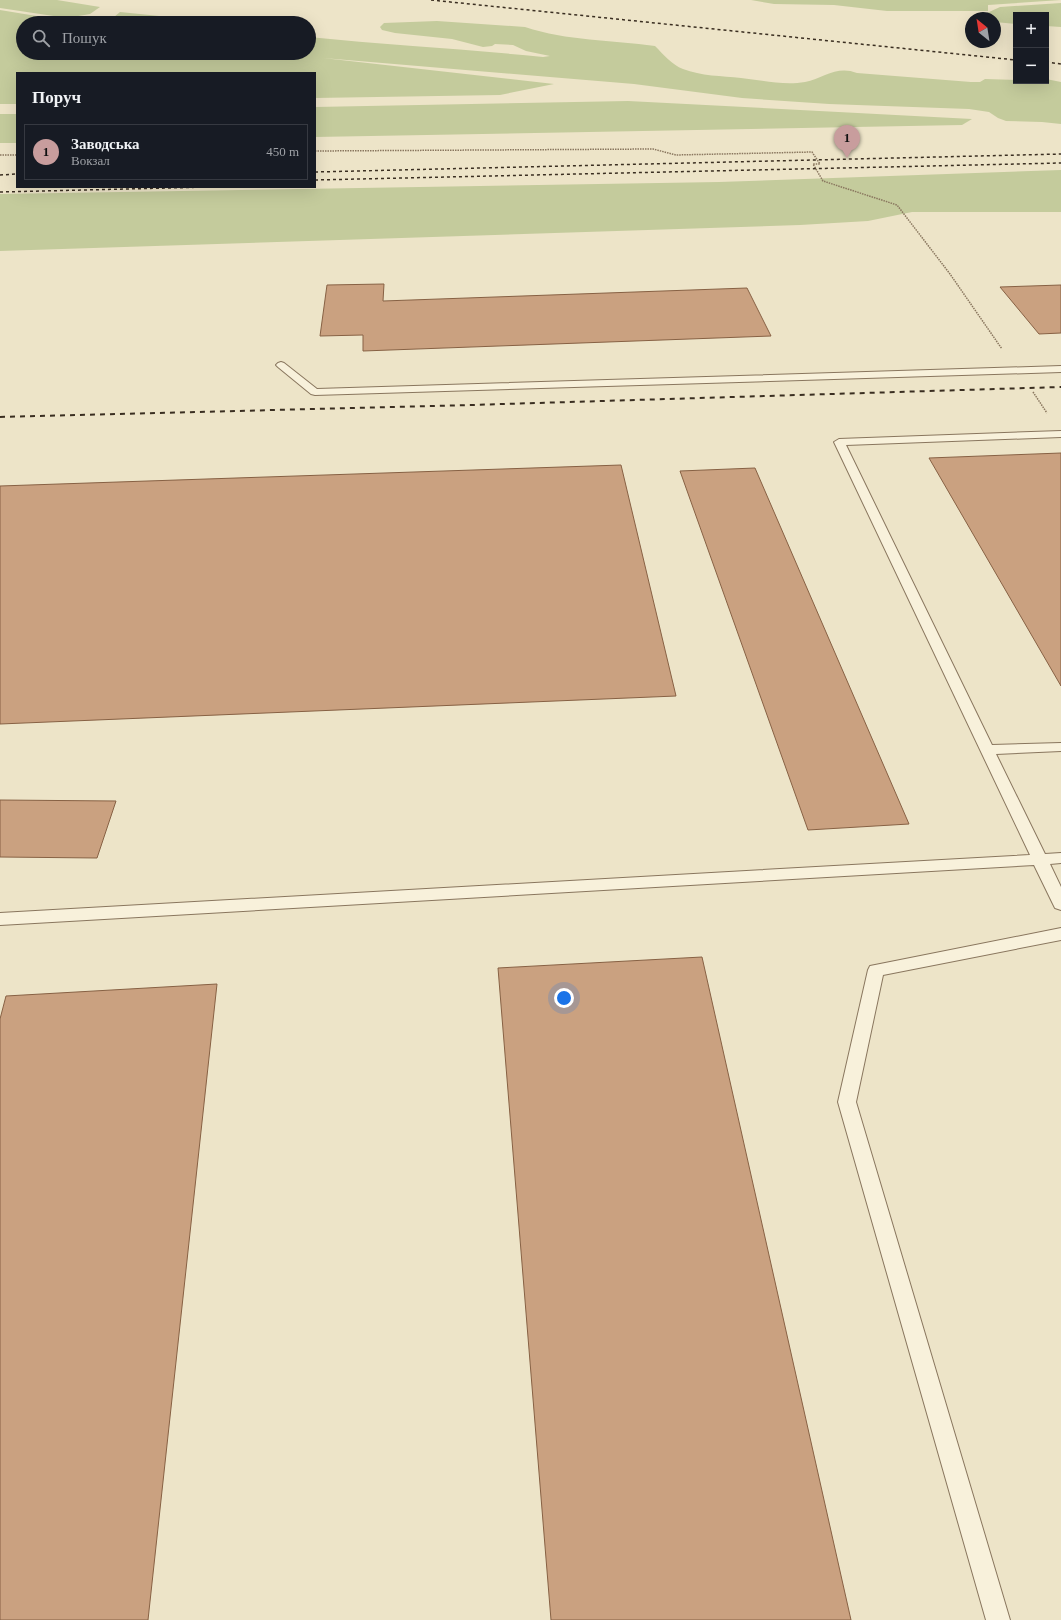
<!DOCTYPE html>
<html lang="uk">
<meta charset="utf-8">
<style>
:root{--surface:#171b24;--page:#20242c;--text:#f1f3f6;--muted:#9ea1a6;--line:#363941;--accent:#c89d9d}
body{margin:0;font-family:"Times New Roman",serif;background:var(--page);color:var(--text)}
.controls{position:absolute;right:12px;top:12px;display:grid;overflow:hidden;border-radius:0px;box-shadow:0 4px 16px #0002}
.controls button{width:36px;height:36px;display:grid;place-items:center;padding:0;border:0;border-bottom:1px solid var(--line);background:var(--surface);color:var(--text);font:20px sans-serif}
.compass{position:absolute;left:965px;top:12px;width:36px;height:36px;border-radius:50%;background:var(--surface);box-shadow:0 4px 16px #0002;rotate:330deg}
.you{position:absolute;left:564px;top:998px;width:14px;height:14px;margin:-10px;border:3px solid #fff;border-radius:50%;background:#1a73e8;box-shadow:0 0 0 6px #1a73e833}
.badge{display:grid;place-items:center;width:26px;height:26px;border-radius:50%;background:var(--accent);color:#111;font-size:13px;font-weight:700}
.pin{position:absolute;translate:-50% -33px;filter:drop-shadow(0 1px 2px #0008)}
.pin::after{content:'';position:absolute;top:21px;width:14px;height:12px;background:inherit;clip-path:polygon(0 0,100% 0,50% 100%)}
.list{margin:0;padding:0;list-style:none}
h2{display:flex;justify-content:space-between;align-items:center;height:52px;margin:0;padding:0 16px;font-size:17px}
h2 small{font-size:13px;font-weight:400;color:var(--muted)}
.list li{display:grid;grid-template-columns:26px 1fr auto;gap:12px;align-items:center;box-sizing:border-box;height:56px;margin:0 8px 8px;padding:0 8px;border:1px solid var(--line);border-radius:0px}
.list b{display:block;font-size:15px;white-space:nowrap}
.list p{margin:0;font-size:13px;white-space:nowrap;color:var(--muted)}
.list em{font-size:13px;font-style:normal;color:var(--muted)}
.icon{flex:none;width:22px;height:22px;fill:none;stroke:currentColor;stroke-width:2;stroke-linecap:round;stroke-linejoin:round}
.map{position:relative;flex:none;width:1061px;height:1620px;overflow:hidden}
.search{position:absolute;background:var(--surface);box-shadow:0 4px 16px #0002;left:16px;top:16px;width:300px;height:44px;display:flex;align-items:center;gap:10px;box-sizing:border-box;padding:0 14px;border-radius:22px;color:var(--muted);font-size:15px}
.panel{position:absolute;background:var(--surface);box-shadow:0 4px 16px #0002;left:16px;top:72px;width:300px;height:116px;border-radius:0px}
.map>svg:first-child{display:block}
.green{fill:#c4cb9c}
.building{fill:#caa180;stroke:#876144}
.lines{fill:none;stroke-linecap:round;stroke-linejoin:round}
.service-casing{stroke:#89765e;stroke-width:2}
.path{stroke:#89765e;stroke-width:1.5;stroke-dasharray:1.5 1;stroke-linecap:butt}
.service{fill:#f8f1db;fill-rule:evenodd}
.rail-far1{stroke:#3a2e21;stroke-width:1.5;stroke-dasharray:3 3;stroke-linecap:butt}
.rail{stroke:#3a2e21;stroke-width:2;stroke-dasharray:5 5;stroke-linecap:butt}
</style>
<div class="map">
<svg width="1061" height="1620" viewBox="0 0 1061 1620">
<rect width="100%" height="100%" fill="#ede4c8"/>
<g class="green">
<polygon points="0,0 57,0 100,7 90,14 67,18 0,8"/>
<polygon points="751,0 1061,0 988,5 988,11 887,11 834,5 774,4"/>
<polygon points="1061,3 1061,27 1046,26 1046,15 1016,15 1016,24 995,22 995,18 976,18 1000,7"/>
<path d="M0 10 79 23H23V53H272L295 56 283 53H309V37C387 45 465 49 543 57L550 56 526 51 513 45 495 44 492 46 483 47 452 39 395 33 382 30 380 27 384 23 437 21 525 27C567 41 612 40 655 46 663 54 672 65 683 69 701 76 722 76 741 78 762 80 784 86 805 82 824 78 837 65 857 73L971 82H980L985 79 1046 81V79L1061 82V124L1042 122 1006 121 998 118 989 112 969 109 829 104 742 98 634 84 323 58 554 84 500 95 315 98V73H17V104H0Z"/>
<polygon points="120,12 228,23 107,23"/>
<polygon points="628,101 972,119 962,125 315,137 315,107"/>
<rect x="0" y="114" width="17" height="29"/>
<polygon points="1061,170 1061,212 912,212 868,221 800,225 0,251 0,194 719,182"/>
</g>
<g class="building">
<polygon points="384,284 383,301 747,288 771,336 363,351 363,335 320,336 327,285"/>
<polygon points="1061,285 1061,333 1039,334 1000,287"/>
<polygon points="1061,453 1061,686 929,458"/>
<polygon points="621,465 676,696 0,724 0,486"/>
<polygon points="755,468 909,824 808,830 680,471"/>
<polygon points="0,800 116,801 97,858 0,857"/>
<polygon points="702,957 851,1620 551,1620 498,968"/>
<polygon points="217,984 148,1620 0,1620 0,1019 6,996"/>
</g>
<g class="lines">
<defs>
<g id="service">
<polygon points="281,362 284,363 317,389 1061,366 1061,372 315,395 311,394 278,367 276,365 278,363"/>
<polygon points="1061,431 1061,437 846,445 992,745 1061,743 1061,751 996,754 1045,854 1061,853 1061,863 1050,864 1061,887 1061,910 1055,908 1053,904 1034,865 0,925 0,913 1030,855 834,442 839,439"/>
<polygon points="1061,928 1061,940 883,975 856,1102 1010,1620 986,1620 838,1102 868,970 870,966"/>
</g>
</defs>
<use href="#service" class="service-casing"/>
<g class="path">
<polyline points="315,151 653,149 676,155 812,152 820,164 813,164 823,181 897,205 950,274 1002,349"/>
<polyline points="0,155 17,155"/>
<polyline points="1033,392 1047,413"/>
</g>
<use href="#service" class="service"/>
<g class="rail-far1">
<polyline points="431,0 1016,60"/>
<polyline points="1046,62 1061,64"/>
<polyline points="315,172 1061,154"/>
<polyline points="0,175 17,174"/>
<polyline points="315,180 1061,163"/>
<polyline points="0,192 210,187"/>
</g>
<polyline class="rail" points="0,417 471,405 1061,387"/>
</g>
</svg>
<div class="controls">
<button>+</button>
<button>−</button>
</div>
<svg class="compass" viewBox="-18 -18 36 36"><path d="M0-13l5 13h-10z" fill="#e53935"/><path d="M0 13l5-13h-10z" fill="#9ea1a6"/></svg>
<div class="you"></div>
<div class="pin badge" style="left:847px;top:158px">1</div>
<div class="search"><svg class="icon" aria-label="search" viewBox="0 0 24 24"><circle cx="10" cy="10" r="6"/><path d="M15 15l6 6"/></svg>Пошук</div>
<section class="panel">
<h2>Поруч<small></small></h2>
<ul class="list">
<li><span class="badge">1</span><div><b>Заводська</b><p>Вокзал</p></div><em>450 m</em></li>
</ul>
</section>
</div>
